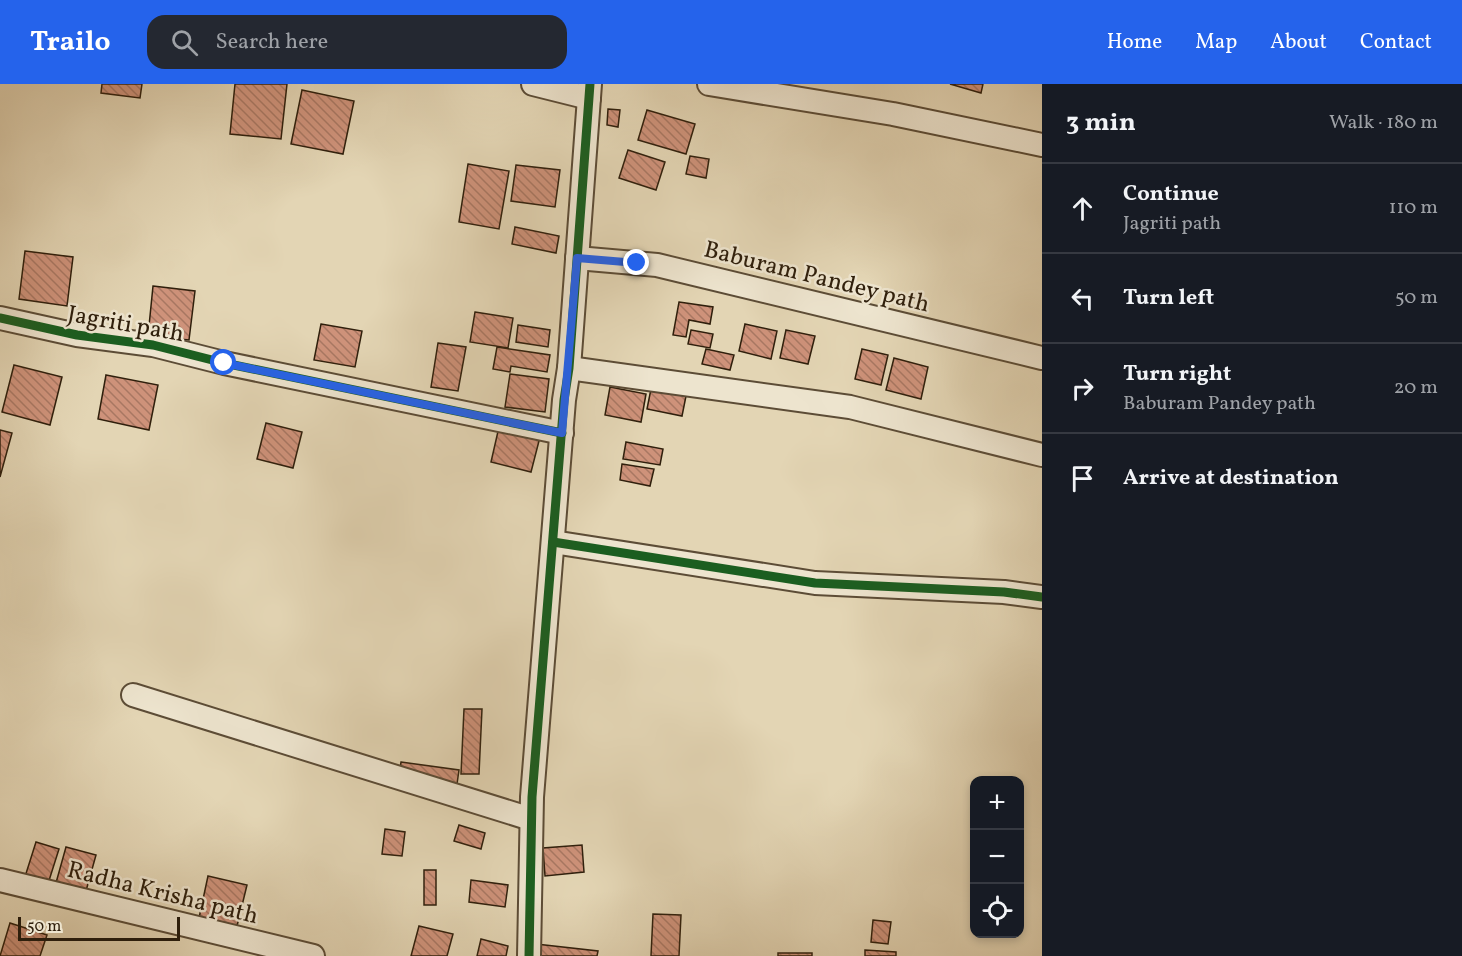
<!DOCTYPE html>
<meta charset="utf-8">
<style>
:root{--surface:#171b24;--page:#242831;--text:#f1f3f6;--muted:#9ea1a6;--line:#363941;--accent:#2563eb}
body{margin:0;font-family:Vollkorn,serif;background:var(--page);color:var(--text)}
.controls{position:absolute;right:18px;bottom:18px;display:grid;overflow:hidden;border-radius:12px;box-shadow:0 3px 9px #0003}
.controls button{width:54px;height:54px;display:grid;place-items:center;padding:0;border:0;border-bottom:2px solid var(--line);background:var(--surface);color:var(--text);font:30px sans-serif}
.scale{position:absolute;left:18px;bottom:15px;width:162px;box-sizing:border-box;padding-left:6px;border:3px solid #2f1f0c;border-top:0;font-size:16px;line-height:21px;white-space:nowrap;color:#2f1f0c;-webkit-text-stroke:4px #ede4ce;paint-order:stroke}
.stop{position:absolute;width:18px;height:18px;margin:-14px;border:4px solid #2563eb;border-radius:50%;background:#fff}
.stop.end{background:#2563eb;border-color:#fff;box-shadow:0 2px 6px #0008}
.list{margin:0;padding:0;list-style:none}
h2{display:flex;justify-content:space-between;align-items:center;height:78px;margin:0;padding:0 24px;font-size:26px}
h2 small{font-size:20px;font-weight:400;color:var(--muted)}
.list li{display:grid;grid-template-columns:39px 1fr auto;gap:18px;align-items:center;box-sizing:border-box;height:90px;padding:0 24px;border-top:2px solid var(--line)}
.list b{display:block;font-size:22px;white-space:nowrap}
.list p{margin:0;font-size:20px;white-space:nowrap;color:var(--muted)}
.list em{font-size:20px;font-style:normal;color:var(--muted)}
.icon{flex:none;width:33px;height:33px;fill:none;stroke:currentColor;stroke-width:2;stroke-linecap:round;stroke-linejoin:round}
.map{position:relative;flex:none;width:1042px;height:872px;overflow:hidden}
header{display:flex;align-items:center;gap:36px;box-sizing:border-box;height:84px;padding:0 30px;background:var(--accent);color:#fff}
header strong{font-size:28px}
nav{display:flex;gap:33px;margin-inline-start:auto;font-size:21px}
.search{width:420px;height:54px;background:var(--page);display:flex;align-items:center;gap:15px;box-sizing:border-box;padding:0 21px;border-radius:18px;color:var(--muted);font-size:22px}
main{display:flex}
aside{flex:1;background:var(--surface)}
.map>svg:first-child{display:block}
.building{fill:url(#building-back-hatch);stroke:#2f1f0c;stroke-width:1.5}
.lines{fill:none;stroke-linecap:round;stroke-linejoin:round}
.minor-casing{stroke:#5c4c36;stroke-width:26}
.minor{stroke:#ede4ce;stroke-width:22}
.cycleway-casing{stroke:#ede4ce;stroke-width:13}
.cycleway{stroke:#1b5e20;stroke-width:9}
.route{stroke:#2563eb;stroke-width:8}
.labels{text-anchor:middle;stroke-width:5;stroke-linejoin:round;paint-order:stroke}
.street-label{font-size:24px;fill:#2f1f0c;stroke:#ede4ce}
</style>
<header>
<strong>Trailo</strong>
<div class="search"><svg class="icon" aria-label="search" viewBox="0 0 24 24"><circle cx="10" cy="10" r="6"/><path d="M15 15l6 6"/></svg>Search here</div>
<nav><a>Home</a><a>Map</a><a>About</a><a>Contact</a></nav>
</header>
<main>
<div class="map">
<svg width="1042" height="872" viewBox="0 0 1042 872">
<defs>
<pattern id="building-back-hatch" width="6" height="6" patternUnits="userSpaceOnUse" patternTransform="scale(1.5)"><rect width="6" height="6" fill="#ce927a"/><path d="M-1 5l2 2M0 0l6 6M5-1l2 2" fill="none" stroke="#a87762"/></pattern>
</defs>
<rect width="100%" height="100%" fill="#e3d5b4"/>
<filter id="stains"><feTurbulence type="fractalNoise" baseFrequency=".00333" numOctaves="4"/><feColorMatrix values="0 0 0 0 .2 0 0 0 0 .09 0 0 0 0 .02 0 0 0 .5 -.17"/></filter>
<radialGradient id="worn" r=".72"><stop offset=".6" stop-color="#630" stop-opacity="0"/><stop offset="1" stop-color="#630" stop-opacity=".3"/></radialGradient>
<g class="building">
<polygon points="102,0 142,0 140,14 101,9"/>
<polygon points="235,0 287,0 281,55 230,50"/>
<polygon points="950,0 983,0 981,9"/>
<polygon points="302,6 354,17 343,70 291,60"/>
<polygon points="608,25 620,26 618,43 607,41"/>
<polygon points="647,26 695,40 686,70 638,56"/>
<polygon points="628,66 665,78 656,106 619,94"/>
<polygon points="690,72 709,75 706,94 686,90"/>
<polygon points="468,80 509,87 499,145 459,138"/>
<polygon points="516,81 560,86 555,123 511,117"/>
<polygon points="515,143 559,152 556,169 512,160"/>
<polygon points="25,167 73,173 67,222 19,215"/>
<polygon points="153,202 195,207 189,256 148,252"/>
<polygon points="679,218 713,223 710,240 689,236 686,253 673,251"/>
<polygon points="475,228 513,234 508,264 470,258"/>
<polygon points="321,240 362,247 355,283 314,276"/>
<polygon points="745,240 777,247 771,275 739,267"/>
<polygon points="518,241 550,246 548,263 516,258"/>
<polygon points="691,246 713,250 710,264 688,260"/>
<polygon points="786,246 815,252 808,280 780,274"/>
<polygon points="438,259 466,263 458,307 431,303"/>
<polygon points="497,263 550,271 547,288 511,282 510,288 493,285"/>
<polygon points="706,265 734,271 730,286 702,280"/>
<polygon points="862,265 888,271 881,301 855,295"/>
<polygon points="894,274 928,283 921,315 886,306"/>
<polygon points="14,281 62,293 50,341 2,328"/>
<polygon points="510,290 549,295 545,328 505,323"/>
<polygon points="106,291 158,301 149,346 98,335"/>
<polygon points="610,303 646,310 641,338 605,331"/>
<polygon points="651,305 686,312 682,332 647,325"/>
<polygon points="266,339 302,348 293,384 257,375"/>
<polygon points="499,343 540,353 531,388 491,378"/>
<polygon points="0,346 12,349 0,393"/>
<polygon points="626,358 663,365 660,381 623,375"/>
<polygon points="622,380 654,385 650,402 620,396"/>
<polygon points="464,625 482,625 479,690 461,690"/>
<polygon points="401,678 459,686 457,700 399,692"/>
<polygon points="459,741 485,749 481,765 454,757"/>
<polygon points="385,745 405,748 402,772 382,770"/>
<polygon points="36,758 59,765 46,806 23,799"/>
<polygon points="582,761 584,788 545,792 543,764"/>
<polygon points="66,763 96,771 84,814 54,806"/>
<rect x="424" y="786" width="12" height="35"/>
<polygon points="208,792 247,801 237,842 199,834"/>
<polygon points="471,796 508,801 505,823 469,818"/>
<polygon points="653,830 681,831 679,872 651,872"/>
<polygon points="873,836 891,838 888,860 871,858"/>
<polygon points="10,839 47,851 40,872 0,872"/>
<polygon points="419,842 453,850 447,872 411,872"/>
<polygon points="481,855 508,862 506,872 477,872"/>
<polygon points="536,860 598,867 597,872 535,872"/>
<polygon points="865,866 896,868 896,872 865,872"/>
<rect x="778" y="869" width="34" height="3"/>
</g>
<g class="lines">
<defs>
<g id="minor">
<polyline points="533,0 589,14"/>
<polyline points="709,0 893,30 1042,61"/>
<polyline points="577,174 657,181 1042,274"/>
<polyline points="0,234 77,251 153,261 224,279 562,349"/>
<polyline points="569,284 850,323 1042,371"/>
<polyline points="553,458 815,499 1004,508 1042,513"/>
<polyline points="133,611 531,735"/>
<polyline points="0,796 313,872"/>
<polyline points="529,872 532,713 564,316 569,284 590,0"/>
</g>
</defs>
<use href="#minor" class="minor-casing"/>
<use href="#minor" class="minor"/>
<defs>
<g id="cycleway">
<polyline points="0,234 77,251 153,261 224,279 562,349"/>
<polyline points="553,458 815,499 1004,508 1042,513"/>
<polyline points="529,872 532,713 564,316 569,284 590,0"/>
</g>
</defs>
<use href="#cycleway" class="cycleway-casing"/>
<use href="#cycleway" class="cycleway"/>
</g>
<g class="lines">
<polyline class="route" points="224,279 562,349 577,174 637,179"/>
</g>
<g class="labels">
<g class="street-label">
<text transform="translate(817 192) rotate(14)" y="8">Baburam Pandey path</text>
<text transform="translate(126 239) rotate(10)" y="8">Jagriti path</text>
<text transform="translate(163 808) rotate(14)" y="8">Radha Krisha path</text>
</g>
</g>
<rect width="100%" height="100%" filter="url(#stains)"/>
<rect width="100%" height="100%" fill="url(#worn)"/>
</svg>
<div class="controls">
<button>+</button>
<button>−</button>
<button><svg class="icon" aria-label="locate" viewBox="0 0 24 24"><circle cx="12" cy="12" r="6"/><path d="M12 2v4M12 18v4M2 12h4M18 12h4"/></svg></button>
</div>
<div class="scale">50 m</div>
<div class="stop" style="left:224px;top:279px"></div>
<div class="stop end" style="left:637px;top:179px"></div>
</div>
<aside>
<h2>3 min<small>Walk · 180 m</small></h2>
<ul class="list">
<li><svg class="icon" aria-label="ahead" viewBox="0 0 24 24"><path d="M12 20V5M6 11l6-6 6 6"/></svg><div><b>Continue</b><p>Jagriti path</p></div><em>110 m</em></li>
<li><svg class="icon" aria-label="left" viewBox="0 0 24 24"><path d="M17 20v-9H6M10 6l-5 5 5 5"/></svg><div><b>Turn left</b></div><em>50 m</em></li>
<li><svg class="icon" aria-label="right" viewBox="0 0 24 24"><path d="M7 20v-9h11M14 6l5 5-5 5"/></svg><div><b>Turn right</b><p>Baburam Pandey path</p></div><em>20 m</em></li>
<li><svg class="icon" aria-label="arrive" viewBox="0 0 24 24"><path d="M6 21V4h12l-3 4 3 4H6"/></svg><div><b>Arrive at destination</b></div></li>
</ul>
</aside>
</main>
